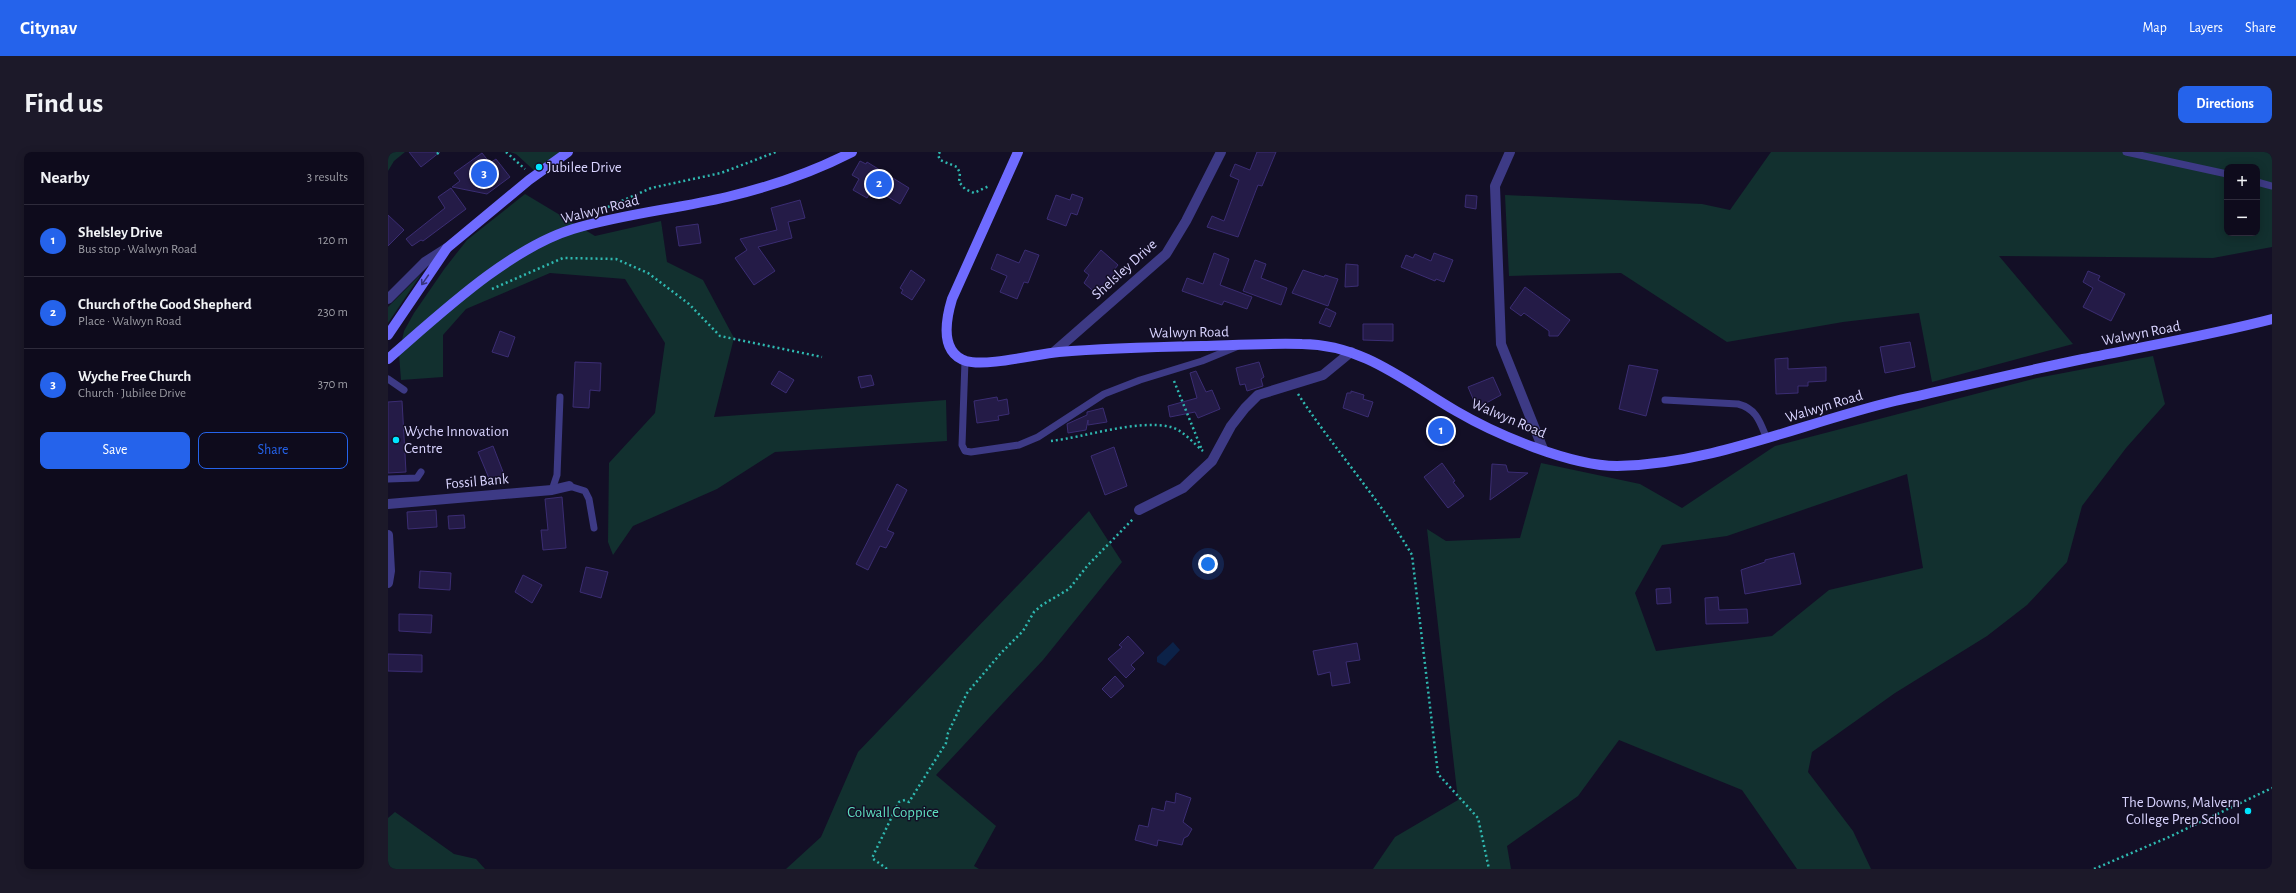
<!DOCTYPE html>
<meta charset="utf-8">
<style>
:root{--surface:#0e0b1c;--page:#1c1929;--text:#f1f3f6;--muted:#9b9ba3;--line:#2e2b3b;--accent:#2563eb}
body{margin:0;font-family:"Alegreya Sans",sans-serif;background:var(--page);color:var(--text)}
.controls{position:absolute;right:12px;top:12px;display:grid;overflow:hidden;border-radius:8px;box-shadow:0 2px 10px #0003}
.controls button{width:36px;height:36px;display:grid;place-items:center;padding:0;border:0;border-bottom:1px solid var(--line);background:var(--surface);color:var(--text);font:20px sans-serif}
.you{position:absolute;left:820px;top:412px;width:14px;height:14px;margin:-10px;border:3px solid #fff;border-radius:50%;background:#1a73e8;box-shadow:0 0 0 6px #1a73e833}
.badge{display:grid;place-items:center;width:26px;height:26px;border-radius:50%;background:var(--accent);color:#fff;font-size:13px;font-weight:700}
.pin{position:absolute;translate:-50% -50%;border:2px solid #fff;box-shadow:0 1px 4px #0006}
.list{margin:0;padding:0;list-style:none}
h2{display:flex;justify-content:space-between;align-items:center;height:52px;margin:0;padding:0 16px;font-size:17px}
h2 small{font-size:13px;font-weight:400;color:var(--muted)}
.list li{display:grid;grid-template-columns:26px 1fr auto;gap:12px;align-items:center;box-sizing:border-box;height:72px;padding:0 16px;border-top:1px solid var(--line)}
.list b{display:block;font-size:15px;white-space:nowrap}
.list p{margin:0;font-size:13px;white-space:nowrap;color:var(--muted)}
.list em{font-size:13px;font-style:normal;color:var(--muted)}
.actions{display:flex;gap:8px;padding:12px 16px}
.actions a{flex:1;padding:9px 0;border:1px solid var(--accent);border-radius:8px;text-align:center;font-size:14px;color:var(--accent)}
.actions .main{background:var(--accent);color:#fff}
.map{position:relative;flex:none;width:1884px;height:717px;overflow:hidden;border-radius:8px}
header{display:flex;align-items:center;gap:24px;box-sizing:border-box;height:56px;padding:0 20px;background:var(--accent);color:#fff}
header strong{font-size:19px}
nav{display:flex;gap:22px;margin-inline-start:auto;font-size:14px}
.intro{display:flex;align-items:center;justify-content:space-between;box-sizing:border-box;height:96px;padding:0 24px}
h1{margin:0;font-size:28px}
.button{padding:10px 18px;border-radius:8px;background:var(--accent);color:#fff;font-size:14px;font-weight:700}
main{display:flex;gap:24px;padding:0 24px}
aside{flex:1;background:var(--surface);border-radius:8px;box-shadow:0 2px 10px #0003}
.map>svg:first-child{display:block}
.green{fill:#12302f;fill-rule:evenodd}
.water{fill:#0c2248}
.building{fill:#241b47;stroke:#3b2d73}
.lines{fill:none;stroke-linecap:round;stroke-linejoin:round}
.path{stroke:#2fb8b0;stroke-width:2.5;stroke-dasharray:2 3;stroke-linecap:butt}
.service{stroke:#3d3a85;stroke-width:7}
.minor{stroke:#3d3a85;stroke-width:10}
.secondary{stroke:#6f6bff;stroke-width:10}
.oneway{stroke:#38347d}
.poi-dot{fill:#00e5ff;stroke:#130f26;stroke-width:1.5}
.labels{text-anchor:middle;stroke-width:3;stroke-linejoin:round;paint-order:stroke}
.poi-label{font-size:15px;fill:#d9d4ff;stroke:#130f26;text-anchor:start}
.street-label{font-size:15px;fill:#d9d4ff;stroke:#130f26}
.park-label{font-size:15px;fill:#5fe0c0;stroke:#130f26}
</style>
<header>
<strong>Citynav</strong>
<nav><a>Map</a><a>Layers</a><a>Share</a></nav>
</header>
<div class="intro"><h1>Find us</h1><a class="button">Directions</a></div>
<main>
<aside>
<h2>Nearby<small>3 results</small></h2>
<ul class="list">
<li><span class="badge">1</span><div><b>Shelsley Drive</b><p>Bus stop · Walwyn Road</p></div><em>120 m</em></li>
<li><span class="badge">2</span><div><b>Church of the Good Shepherd</b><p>Place · Walwyn Road</p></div><em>230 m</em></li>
<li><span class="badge">3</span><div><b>Wyche Free Church</b><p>Church · Jubilee Drive</p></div><em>370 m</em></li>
</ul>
<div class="actions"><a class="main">Save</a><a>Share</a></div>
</aside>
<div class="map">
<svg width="1884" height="717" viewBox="0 0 1884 717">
<rect width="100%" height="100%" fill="#130f26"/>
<g class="green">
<polygon points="0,0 17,0 6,9 0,19"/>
<polygon points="122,0 182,0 150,22 128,2"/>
<path d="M1383 0H1884V95L1825 106 1611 104 1685 192 1544 230 1531 161 1455 170 1339 190 1233 121 1121 124 1117 43 1314 52 1342 58ZM1839 15H1869V81H1839Z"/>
<polygon points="137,42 207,84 273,69 279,110 315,128 346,186 326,265 558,248 559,289 387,300 329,337 245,374 225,403 220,390 221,311 267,261 277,191 237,127 162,121 78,157 55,183 55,225 13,228 11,202 16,179 26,161 57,116 79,88"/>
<polygon points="34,121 0,171 0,155"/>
<path d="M1765 204 1777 252 1738 296 1694 354 1679 410 1639 453 1599 484 1507 541 1424 600 1420 620 1465 679 1483 717H1409L1354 638 1231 588 1190 644 1119 694 1123 717H985L1007 685 1070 648 1039 377 1058 389 1132 386 1153 311 1252 332 1294 356 1387 294 1649 226ZM1519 322 1535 416 1441 438 1384 484 1268 499 1247 441 1274 393 1339 384Z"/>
<polygon points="701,359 734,410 655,508 548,623 608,674 586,714 591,717 398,717 433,685 470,600"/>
<polygon points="7,660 66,702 88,707 97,717 0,717 0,666"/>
</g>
<polygon class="water" points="785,490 792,498 777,514 769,510 769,505"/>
<g class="building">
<polygon points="21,0 52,0 33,15"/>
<polygon points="869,0 888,0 874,34 870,33 850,85 819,75 824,64 836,69 851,28 842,24 847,12 862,18"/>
<polygon points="94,1 102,11 108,7 122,25 99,42 64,35 72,29 66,21"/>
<polygon points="472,9 478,12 479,10 521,36 512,52 485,36 479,46 465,38 471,27 464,23"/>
<polygon points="63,36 78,57 35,89 33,88 24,94 18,87 57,56 50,45"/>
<polygon points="684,42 695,46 689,63 683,61 678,74 659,67 668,43 682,48"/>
<polygon points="1078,43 1089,44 1088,57 1077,55"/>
<polygon points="412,48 417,66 400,70 404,86 370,95 387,119 366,133 347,106 359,98 352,87 389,78 383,56"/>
<polygon points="0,63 16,78 0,94"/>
<polygon points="310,72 313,91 291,94 288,75"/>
<polygon points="637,98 651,103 640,131 636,130 629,147 612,140 619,124 603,117 609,102 631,111"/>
<polygon points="713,98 730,113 726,118 730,121 711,144 696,131 701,123 696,119"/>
<polygon points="826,101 841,107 832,133 864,145 859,157 836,149 834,153 794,139 799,126 815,132"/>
<polygon points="1046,101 1065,108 1056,130 1048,127 1047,129 1013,115 1018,103 1025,106 1027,102 1043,109"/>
<polygon points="867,108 878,112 873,126 899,136 893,153 855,139"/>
<polygon points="958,112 970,113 970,134 957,135"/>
<polygon points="523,118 537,128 524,148 513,141 515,138 512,136"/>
<polygon points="915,118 936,125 937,123 950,127 940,154 904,141"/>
<polygon points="1700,119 1712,124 1710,128 1737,142 1723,169 1695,155 1705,136 1695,130"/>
<polygon points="1137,135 1182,168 1170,184 1161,184 1161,179 1136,161 1133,164 1122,156"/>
<polygon points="938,156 948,161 942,175 931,171"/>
<polygon points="975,172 1005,172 1005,189 975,188"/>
<polygon points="112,179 127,185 120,205 104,200"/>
<polygon points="1522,190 1527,215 1497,221 1492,195"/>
<polygon points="1400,206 1400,217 1438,215 1438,229 1420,230 1420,234 1410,234 1410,241 1388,242 1387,207"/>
<polygon points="187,210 213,211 212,239 202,238 201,256 185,255"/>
<polygon points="871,210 876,225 873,227 875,234 859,239 857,232 852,233 848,216"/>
<polygon points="1241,213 1270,218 1258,264 1231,257"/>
<polygon points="391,219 406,228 398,241 383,232"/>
<polygon points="808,219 818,240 824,238 832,257 810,266 807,260 782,265 780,254 809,246 802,221"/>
<polygon points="483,223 486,233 473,236 470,225"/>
<polygon points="1105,225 1113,243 1089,256 1080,235"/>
<polygon points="963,239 976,243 975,247 985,250 980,265 955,256 959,241 963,241"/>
<polygon points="609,245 610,249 619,247 621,262 610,264 611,268 589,271 586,249"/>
<polygon points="14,249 18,320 0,321 0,250"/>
<polygon points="715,256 719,270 700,273 700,268 698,278 680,281 679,272 699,263 699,260"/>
<polygon points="105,294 117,325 103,331 90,300"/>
<polygon points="726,295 739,334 717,343 703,304"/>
<polygon points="1054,311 1067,329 1065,330 1076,344 1060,356 1036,325"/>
<polygon points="1104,312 1118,313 1120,320 1140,321 1102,348"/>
<polygon points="509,332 519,338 499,378 506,381 498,396 492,394 480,418 468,412"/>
<polygon points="174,345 178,396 155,398 153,378 160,378 157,347"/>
<polygon points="48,358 49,375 20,377 19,360"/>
<polygon points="76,363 77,376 61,377 60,364"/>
<polygon points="1406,401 1413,432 1357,442 1353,418 1377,410 1377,408"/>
<polygon points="198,415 220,420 213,446 192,440"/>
<polygon points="32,419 63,421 62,438 31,436"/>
<polygon points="135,423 154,433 144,451 127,440"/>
<polygon points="1282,436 1283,451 1269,452 1268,437"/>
<polygon points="1330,445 1331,458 1359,457 1360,471 1318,472 1317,446"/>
<polygon points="11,462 44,463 43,481 11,479"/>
<polygon points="740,484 756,501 743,513 747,517 738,526 720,507 734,495 731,493"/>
<polygon points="969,491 972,508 958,510 962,531 944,534 942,520 930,523 925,499"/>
<polygon points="0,502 34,503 34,520 0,519"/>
<polygon points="727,524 736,534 723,546 714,537"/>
<polygon points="788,641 803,646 795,670 804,677 800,684 796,686 794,693 770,688 769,694 747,688 751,673 760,675 764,656 776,659 778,649 787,651"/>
</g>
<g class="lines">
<g class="path">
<polyline points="118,0 137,17"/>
<polyline points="552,0 550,3 552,8 569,15 572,21 571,30 577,37 586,41 601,34"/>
<polyline points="49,2 51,0"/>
<polyline points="220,55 263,36 333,21 388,0"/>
<polyline points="104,137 175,106 228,107 260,121 301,152 332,184 434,205"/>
<polyline points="786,229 814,298"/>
<path d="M910 242C946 297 991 346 1024 403L1050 622 1090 666 1101 717"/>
<path d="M663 289C698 285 749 267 783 275 795 278 806 292 815 299"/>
<polyline points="499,717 484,706 511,650 517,648 521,650 558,591 560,581 579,541 613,501 635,479 646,460 654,453 681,437 700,413 745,367"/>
<polyline points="1706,717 1781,685 1884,636"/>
</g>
<g class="service">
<polyline points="1738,0 1839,22"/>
<polyline points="1869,30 1884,34"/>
<polyline points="577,209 574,293 577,299 583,300 631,293 650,285 716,242 752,228 814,209 848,195"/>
<polyline points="0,227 16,238"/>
<path d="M1277 248 1350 252C1369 257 1372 270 1379 287"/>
<polyline points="0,327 29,326 33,320"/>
<polyline points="181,334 197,339 201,347 206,376"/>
<polyline points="164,338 169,323 172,245"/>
</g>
<g class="minor">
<polyline points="1122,0 1107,34 1113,192 1155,297"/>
<polyline points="0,147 37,110 59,96"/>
<polyline points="666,200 778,102 798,69 833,0"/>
<polyline points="0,352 164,338 181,334"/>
<polyline points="751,358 795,336 824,309 843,274 857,256 870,243 935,223 963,200"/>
<polyline points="0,383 2,419 0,431"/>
</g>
<g class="secondary">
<path d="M630 0 564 147C558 167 551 200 578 209 598 215 649 202 671 200 718 196 766 195 814 194 847 193 880 191 914 192 974 192 1018 230 1068 259 1109 283 1183 314 1229 314 1326 312 1414 271 1507 249 1570 235 1632 220 1695 207 1758 194 1822 183 1884 167"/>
<polyline points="0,183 59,96 141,28 180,0"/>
<path d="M0 207C51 163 120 97 185 77 235 62 288 57 339 45 381 35 425 20 464 0"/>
</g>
</g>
<defs><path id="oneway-shaft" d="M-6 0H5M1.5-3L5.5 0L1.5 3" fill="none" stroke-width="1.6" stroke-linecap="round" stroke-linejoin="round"/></defs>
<use class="oneway" href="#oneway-shaft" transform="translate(37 128) rotate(125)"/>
<g class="poi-dot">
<circle cx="151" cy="15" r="4"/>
<circle cx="8" cy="288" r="4"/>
<circle cx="1860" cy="659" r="4"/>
</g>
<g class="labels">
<g class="poi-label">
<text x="159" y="20">Jubilee Drive</text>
<text x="16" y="284">Wyche Innovation<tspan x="16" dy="17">Centre</tspan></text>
<text x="1852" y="655" text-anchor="end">The Downs, Malvern<tspan x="1852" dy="17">College Prep School</tspan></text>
</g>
<g class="street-label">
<text transform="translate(212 57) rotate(-14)" y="5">Walwyn Road</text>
<text transform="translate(736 117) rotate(-42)" y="5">Shelsley Drive</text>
<text transform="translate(801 180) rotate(-1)" y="5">Walwyn Road</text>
<text transform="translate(1753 181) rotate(-11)" y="5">Walwyn Road</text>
<text transform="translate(1436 254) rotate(-17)" y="5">Walwyn Road</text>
<text transform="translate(1121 266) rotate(23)" y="5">Walwyn Road</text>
<text transform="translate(89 329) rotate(-5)" y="5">Fossil Bank</text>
</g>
<g class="park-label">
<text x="505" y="665">Colwall Coppice</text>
</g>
</g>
</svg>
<div class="controls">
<button>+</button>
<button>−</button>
</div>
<div class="you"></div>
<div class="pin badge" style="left:1053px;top:279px">1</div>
<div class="pin badge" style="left:491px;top:32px">2</div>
<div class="pin badge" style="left:96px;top:22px">3</div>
</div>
</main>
